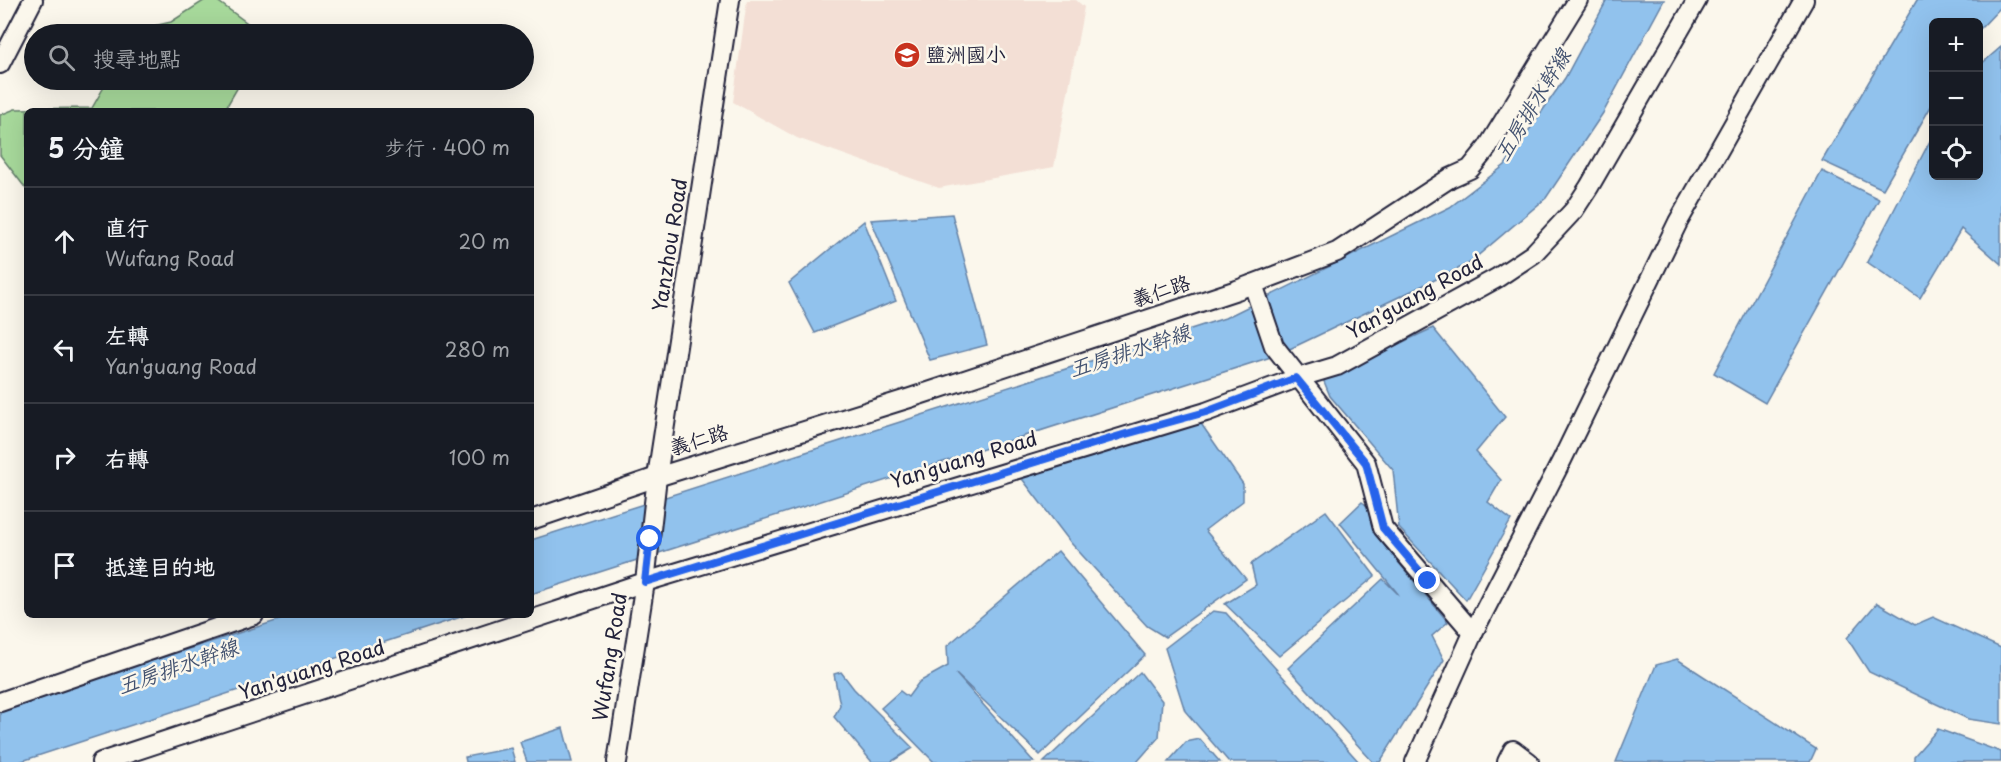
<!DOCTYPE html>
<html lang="zh-TW">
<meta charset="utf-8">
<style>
:root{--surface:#171b24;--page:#242831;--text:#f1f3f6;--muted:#9ea1a6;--line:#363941}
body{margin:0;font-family:"Playpen Sans","LXGW WenKai TC",sans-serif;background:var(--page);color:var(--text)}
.controls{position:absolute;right:18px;top:18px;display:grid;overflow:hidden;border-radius:9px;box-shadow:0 6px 24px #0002}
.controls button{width:54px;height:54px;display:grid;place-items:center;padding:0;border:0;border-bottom:2px solid var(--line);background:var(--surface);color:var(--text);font:30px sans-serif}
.stop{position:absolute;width:18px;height:18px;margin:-14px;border:4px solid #2563eb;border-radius:50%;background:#fff}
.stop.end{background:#2563eb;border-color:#fff;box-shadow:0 2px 6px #0008}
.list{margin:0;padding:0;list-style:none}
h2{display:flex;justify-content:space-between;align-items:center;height:78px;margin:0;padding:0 24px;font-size:26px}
h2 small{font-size:20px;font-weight:400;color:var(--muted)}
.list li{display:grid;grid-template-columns:39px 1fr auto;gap:18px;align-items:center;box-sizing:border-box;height:108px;padding:0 24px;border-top:2px solid var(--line)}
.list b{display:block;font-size:22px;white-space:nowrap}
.list p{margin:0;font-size:20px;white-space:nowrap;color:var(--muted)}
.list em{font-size:20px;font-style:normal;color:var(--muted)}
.icon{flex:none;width:33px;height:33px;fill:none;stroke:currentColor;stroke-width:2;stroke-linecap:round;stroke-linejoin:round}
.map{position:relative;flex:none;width:2001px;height:762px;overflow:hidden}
.search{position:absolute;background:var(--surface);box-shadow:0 6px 24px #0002;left:24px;top:24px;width:510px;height:66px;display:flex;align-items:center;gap:15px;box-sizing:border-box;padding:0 21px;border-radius:33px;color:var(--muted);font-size:22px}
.panel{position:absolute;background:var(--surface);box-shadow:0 6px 24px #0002;left:24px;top:108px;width:510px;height:510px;border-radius:9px}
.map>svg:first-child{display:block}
.built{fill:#f3dfd5}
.green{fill:#a7d99b;stroke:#647e6b;stroke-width:1.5}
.water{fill:#91c2ed;stroke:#6582a6;stroke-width:1.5}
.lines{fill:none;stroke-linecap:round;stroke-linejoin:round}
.minor-casing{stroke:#22223b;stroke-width:22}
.minor{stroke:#fbf7ec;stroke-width:18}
.route{stroke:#2563eb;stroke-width:8}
.labels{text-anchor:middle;stroke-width:5;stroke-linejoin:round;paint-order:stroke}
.poi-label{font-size:20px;fill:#22223b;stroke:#fbf7ec;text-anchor:start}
.street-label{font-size:20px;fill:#22223b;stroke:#fbf7ec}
.water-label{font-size:21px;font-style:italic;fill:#435270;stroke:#fbf7ec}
</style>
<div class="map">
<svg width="2001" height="762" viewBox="0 0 2001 762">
<rect width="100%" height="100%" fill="#fbf7ec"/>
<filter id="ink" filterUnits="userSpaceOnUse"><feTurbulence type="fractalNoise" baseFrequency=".0167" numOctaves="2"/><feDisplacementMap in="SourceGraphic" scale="12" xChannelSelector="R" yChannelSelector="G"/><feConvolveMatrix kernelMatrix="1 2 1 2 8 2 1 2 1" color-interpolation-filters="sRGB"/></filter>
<g filter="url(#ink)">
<polygon class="built" points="747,0 1076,0 1084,7 1054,167 939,188 797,138 733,102"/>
<g class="green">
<polygon points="205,0 216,0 258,31 258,34 139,34 145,28 171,22"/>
<polygon points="108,80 242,80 224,111 27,111 27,190 0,155 0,115 15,109 92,108"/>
</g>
<g class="water">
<polygon points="1607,0 1664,0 1603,113 1546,198 1468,264 1277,355 531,594 531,540 1225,318 1450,207 1505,165 1565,78"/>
<polygon points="1917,0 2001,0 2001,7 1979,30 1978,22 1934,22 1933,103 1883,189 1822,161"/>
<polygon points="2001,47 2001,264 1961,229 1920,298 1867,262 1933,135 1934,176 1978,176 1979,66"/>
<polygon points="1822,171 1879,199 1765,403 1714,373"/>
<polygon points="952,214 987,345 930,360 871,220"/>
<polygon points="864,221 896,301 815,333 789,283"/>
<polygon points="1433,328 1505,417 1476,452 1501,480 1488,502 1511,520 1466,600 1399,528 1393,470 1330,396 1323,379"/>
<polygon points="1195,415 1243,484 1243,501 1205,530 1246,579 1165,637 1147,626 1071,543 1020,476"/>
<polygon points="1362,502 1370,508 1375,534 1448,622 1432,636 1444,660 1380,762 1373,762 1288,668 1383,579 1399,595 1340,523"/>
<polygon points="1326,511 1375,576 1279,656 1225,604 1256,585 1251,564"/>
<polygon points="1058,551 1145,655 1040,755 956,674 1034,762 934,762 881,708 900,691 908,697 919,682 948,666 947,646"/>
<polygon points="1877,603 1915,625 1933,617 2001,648 2001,724 1968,719 1869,672 1847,638"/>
<polygon points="1213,611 1226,613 1359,762 1229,762 1185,711 1165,648"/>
<polygon points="295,615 467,615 19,762 0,762 0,709"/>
<polygon points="1677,659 1816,749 1810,762 1616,762 1656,665"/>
<polygon points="841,672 854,689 913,748 891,762 872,762 834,717 840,705 834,674"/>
<polygon points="1140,672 1162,701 1159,737 1137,762 1044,762"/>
<polygon points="563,728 572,762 527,762 520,742"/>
<polygon points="1938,729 2001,752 2001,762 1914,762 1914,756"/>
<polygon points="1200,739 1220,762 1168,762 1186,742"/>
<polygon points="511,748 515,762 466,762 465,757"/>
</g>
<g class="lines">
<defs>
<g id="minor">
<polyline points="0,64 33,0"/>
<polyline points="1253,284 1274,346 1366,463 1383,528 1473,633"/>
<polyline points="531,520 657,477 910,398 1237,290 1337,252 1450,178 1470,169 1487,148 1578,0"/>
<polyline points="0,702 254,615"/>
<polyline points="101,762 645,582 1206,412 1297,378 1337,366 1497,278 1533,254 1574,210 1589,187 1697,0"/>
<polyline points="617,762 645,582 657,477 730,0"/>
<polyline points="1415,762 1473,633 1562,460 1678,222 1804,0"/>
<polyline points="1507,762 1513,750 1529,762"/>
</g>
</defs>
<use href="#minor" class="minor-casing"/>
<use href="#minor" class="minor"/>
</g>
</g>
<g class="lines" filter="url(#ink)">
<polyline class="route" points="650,539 645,582 1126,434 1206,412 1296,378 1366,463 1383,528 1428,581"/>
</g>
<defs>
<symbol id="school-disc" viewBox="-11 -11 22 22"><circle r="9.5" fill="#c8321e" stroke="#fbf7ec"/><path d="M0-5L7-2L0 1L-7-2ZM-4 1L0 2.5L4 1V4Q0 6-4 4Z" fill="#fff"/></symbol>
</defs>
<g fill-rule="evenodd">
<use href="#school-disc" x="892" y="40" width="30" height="30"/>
</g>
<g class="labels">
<g class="poi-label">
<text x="926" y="62">鹽洲國小</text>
</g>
<g class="street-label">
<text transform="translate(670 245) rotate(-81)" y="7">Yanzhou Road</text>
<text transform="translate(1161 291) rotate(-18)" y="7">義仁路</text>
<text transform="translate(1415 297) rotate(-29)" y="7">Yan'guang Road</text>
<text transform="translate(699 440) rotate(-17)" y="7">義仁路</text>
<text transform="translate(964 460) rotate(-17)" y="7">Yan'guang Road</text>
<text transform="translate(610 657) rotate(-81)" y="7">Wufang Road</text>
<text transform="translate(312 670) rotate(-18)" y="7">Yan'guang Road</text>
</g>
<g class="water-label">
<text transform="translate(1533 105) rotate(-59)" y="7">五房排水幹線</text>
<text transform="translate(1130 351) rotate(-18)" y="7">五房排水幹線</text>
<text transform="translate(178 667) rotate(-19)" y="7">五房排水幹線</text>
</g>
</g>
</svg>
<div class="controls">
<button>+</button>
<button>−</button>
<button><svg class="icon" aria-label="locate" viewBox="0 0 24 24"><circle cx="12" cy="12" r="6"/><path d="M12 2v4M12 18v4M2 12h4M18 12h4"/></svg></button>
</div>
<div class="stop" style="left:650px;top:539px"></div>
<div class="stop end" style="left:1428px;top:581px"></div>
<div class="search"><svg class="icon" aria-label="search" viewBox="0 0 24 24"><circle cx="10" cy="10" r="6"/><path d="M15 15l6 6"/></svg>搜尋地點</div>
<section class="panel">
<h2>5 分鐘<small>步行 · 400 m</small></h2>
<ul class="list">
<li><svg class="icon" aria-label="ahead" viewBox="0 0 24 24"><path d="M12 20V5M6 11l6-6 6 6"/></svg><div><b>直行</b><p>Wufang Road</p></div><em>20 m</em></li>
<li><svg class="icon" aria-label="left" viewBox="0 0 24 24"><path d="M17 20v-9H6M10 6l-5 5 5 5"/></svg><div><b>左轉</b><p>Yan'guang Road</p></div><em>280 m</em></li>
<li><svg class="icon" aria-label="right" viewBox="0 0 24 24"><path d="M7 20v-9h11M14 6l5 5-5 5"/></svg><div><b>右轉</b></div><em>100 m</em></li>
<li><svg class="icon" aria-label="arrive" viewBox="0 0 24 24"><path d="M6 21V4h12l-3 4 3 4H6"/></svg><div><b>抵達目的地</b></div></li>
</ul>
</section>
</div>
